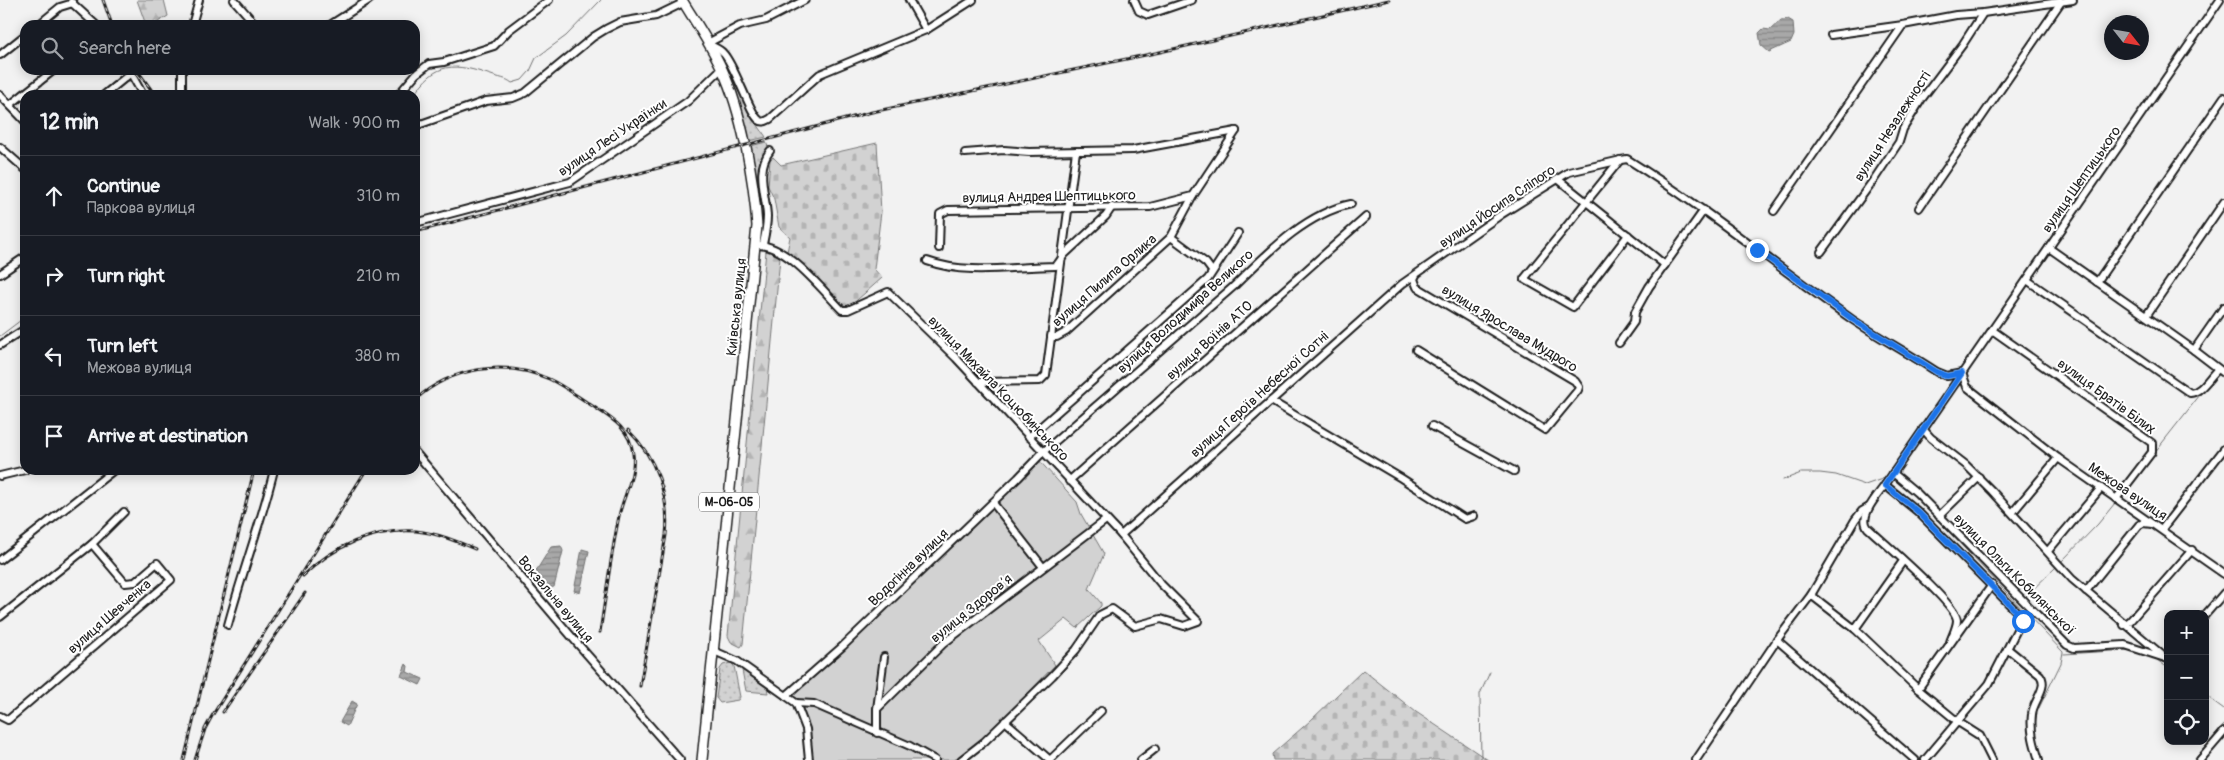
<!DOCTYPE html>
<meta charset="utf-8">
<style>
:root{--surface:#171b24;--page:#242831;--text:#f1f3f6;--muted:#9ea1a6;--line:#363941}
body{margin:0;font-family:Pangolin,sans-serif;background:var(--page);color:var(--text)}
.controls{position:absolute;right:15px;bottom:15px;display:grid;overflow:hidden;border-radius:10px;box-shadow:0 2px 12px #0003}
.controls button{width:45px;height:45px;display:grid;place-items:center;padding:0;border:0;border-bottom:1px solid var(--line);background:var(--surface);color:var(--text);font:25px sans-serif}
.compass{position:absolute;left:2104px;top:15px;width:45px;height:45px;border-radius:50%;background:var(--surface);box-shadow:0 2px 12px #0003;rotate:121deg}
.stop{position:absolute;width:15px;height:15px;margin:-11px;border:4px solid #1a73e8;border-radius:50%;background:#fff}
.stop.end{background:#1a73e8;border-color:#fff;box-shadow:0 1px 5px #0008}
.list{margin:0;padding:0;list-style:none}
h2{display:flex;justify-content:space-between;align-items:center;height:65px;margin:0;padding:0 20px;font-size:21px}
h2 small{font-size:16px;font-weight:400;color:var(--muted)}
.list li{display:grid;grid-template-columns:32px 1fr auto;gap:15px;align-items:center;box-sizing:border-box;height:80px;padding:0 20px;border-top:1px solid var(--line)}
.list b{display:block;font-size:19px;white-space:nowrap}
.list p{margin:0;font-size:16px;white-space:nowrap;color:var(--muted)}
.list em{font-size:16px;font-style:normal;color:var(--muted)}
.icon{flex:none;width:28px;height:28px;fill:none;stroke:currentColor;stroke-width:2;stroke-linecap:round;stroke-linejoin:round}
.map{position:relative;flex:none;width:2224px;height:760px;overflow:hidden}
.search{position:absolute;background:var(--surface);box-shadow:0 2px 12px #0003;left:20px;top:20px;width:400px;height:55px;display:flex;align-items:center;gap:12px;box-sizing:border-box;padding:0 18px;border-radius:15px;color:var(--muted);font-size:19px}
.panel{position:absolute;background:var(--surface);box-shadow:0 2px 12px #0003;left:20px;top:90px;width:400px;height:385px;border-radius:15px}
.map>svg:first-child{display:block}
.grass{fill:url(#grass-dots);stroke:#777}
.forest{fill:url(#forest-firs);stroke:#777}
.cemetery{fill:url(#cemetery-stones);stroke:#777}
.garden{fill:#d2d2d2;stroke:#777}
.water{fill:url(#water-rules);stroke:#707070}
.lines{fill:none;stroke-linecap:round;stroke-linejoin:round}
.stream{stroke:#707070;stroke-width:1}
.minor-casing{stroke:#1c1c1c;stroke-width:10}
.highway-casing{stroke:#1c1c1c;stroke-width:12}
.minor{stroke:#fff;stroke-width:6}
.highway{stroke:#fff;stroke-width:9}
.rail-casing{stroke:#1c1c1c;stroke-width:3}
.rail{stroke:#fff;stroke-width:1;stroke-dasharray:4;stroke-linecap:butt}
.route{stroke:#1a73e8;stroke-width:6}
.labels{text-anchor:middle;stroke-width:4;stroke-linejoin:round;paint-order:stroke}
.shield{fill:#fff;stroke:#606060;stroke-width:1}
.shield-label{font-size:12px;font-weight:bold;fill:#1c1c1c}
.street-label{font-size:14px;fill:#1c1c1c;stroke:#fff}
</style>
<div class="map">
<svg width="2224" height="760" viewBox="0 0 2224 760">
<defs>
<pattern id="grass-dots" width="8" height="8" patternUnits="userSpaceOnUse" patternTransform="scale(1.25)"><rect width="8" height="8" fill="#d2d2d2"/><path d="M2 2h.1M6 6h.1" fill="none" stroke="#b4b4b4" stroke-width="1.8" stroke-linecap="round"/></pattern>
<pattern id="forest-firs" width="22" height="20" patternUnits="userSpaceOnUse" patternTransform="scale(1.25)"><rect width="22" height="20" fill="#d2d2d2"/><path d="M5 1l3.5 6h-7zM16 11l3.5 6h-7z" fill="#b4b4b4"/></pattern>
<pattern id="cemetery-stones" width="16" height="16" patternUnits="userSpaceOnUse" patternTransform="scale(1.25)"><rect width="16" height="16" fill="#d2d2d2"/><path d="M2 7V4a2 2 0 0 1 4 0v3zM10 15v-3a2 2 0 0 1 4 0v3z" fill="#b4b4b4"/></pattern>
<pattern id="water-rules" width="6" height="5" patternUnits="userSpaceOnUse" patternTransform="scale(1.25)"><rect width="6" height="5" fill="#a8a8a8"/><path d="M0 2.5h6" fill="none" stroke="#888"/></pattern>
</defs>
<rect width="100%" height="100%" fill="#f2f2f2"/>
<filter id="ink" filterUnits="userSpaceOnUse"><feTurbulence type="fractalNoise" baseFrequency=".02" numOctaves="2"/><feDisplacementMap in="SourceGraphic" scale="10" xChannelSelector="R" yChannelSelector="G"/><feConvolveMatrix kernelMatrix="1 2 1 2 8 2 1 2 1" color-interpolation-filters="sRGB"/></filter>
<g filter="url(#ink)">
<g class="grass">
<polygon points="723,58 751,115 766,137 749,141"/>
<polygon points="766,142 769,149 763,157 761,165 765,222 762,240 747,147"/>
<polygon points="731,663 734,666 740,697 738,700 720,703 716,698 720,669 723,665"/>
<polygon points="742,670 767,686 768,693 746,691"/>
</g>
<g class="forest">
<polygon points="137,0 164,0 168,16 153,25 146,25"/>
<polygon points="769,250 776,252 780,258 743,644 741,647 731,642 728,636 766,251"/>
</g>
<g class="cemetery">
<polygon points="877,143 881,212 874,269 882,278 849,307 844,308 787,252 790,237 779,227 774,199 768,186 770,160 773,157 781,165"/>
<polygon points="1363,670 1416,712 1488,760 1273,760 1272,754 1310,721"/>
</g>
<polygon class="garden" points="1035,456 1077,502 1081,514 1104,554 1089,589 1101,603 1101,606 1077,628 1066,619 1039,641 1055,665 981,742 954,760 812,760 807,719 793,697 818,669"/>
<g class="water">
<polygon points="1788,19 1793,22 1794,35 1791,42 1769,52 1761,45 1759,33 1763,29 1770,30 1781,20"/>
<polygon points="561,546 563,551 554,587 547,588 536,571 551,547"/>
<polygon points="582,549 589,551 580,593 574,591"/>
<polygon points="406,664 408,666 407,672 423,679 420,685 401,676"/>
<polygon points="352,701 357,704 347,726 340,722"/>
</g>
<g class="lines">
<g class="stream">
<path d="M414 95C436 61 454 63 491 75 499 78 506 78 512 83L522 80 530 71 536 58 566 36 601 0"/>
<polyline points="0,336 25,317"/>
<polyline points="2155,452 2207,386"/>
<polyline points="1783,480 1801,473 1820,473 1836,475 1865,485 1885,478"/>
<polyline points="1895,480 1901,483"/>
<polyline points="1910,491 2063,652 2061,663 2039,708"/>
<polyline points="2061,562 2098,524 2115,503"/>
<polyline points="2025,597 2056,567"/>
<polyline points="2064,654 2130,650"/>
<polyline points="2153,657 2168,668"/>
<polyline points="1836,687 1922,760"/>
<polyline points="2205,695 2224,709"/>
<polyline points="2035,724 2037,713"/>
<polyline points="2041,755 2042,760"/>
<polyline points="1481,760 1480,694 1490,672"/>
<polyline points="2194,760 2224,725"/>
</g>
<defs>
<g id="minor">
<polyline points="234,0 256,25"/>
<polyline points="909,0 926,30"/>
<polyline points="1134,0 1139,11 1148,15 1192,0"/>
<polyline points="71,2 96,25"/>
<polyline points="38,25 60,7 73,3"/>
<polyline points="192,25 199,0"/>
<polyline points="330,25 369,0"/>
<polyline points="1831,35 1903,25 1956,15 1983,13 2073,0"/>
<polyline points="708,43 740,26 766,20 805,0"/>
<path d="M709 44C713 47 720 49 723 53 735 65 750 114 759 120 763 123 766 121 770 119L820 74 926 30 973 0"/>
<polyline points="0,55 25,35"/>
<polyline points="129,70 143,95"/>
<polyline points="0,95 25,121"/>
<polyline points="104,95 131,73"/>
<polyline points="182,95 182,70"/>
<polyline points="398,95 416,74 429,64 444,62 494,46 509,30 549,0"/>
<polyline points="10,105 54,70"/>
<polyline points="415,126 486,101 513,98 525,93 593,37 606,29 620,22 656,16 683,3"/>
<polyline points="0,147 25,169"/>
<polyline points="965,153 1004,150 1029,152 1133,150 1236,131"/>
<polyline points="1620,160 1524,279 1573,307 1628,235"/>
<polyline points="1559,180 1665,265"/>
<polyline points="1919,208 2061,2"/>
<polyline points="1774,211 1903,25"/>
<polyline points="415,223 570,182 688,101 722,68"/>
<polyline points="1171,237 1206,263 1212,271"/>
<path d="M763 244C765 235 767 225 767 216 766 194 755 170 770 151"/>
<path d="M756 245C786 243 822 290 842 310H848L888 292 956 358 1121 535 1161 584 1198 621 1184 626 1161 619 1135 626 1112 609 1100 615 1076 650 1052 676 984 742 961 760"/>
<polyline points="939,248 940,214 948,210 1150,207 1193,196"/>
<polyline points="2049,248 2194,350 2224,373"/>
<polyline points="1821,252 1875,178 1899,142 1903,129 1921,100 1963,44 1983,13"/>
<path d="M927 261C969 276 1013 266 1056 266L1065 254 1106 216 1112 207"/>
<polyline points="0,274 25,257"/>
<path d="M2027 280 2190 393C2202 392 2209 377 2218 369"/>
<polyline points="2097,282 2224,97"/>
<polyline points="2146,316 2224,202"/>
<polyline points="1992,330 2152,443 2152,452 2116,499"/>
<polyline points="1051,337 1057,337 1066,332 1171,237 1193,196 1236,131"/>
<polyline points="1619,343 1634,322 1635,312 1649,287 1704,210"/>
<polyline points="0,345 25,329"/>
<polyline points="1416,350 1545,430 1578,390 1579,387 1575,381 1417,287 1414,279 1416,275"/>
<polyline points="2194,350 2224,307"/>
<polyline points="1962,373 1967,387 2058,458 2224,574"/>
<polyline points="978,382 1040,381 1046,375 1076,151"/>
<polyline points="1271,401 1401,478 1465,519 1474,516"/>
<polyline points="1432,426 1514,471"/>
<polyline points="1923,429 1931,438 1966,465 1992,491 2072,579 2161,654"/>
<polyline points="1029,437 1208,279 1238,233"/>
<polyline points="415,452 577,643 680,760"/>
<polyline points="1893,473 1917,493 2067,645 2074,648 2125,645 2168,659"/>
<polyline points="0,476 25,470"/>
<polyline points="1069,481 1366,217"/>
<polyline points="1885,485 1917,511 2023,618 1989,684 1925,760"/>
<polyline points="993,503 1043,567"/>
<polyline points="2013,512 2058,458"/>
<polyline points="1939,516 1979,477"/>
<polyline points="2162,529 2224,449"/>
<path d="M1121 535 1402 284 1502 214 1569 172 1621 160 1627 159C1706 208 1777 267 1853 320 1880 338 1910 354 1937 372L1947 376 1962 373"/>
<polyline points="2048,551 2101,488"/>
<polyline points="0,560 114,470"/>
<polyline points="2086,591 2139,525 2143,523 2152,524"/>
<polyline points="1811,595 1855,629 1918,689 1958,722 1980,736 1992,760"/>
<polyline points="2205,615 2224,593"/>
<polyline points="0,617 92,544 124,512"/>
<path d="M228 625C242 573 261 523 274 470"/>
<polyline points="2124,625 2130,621 2192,550"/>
<polyline points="1855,629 1903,561"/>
<polyline points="1777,640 1915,760"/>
<path d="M1950 642C1952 636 1957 627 1957 620 1956 604 1883 542 1868 528 1858 516 1878 495 1885 485L2220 0"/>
<path d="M2008 649 2040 675C2049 687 2033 701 2032 714 2030 731 2034 744 2039 760"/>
<polyline points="714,651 737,661 796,703 806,729 809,760"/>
<polyline points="1918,689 1992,585"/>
<path d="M786 696 843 646 1018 478 1043 452 1233 287C1266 255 1304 214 1351 204"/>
<polyline points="796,703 814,704 910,746 935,760"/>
<polyline points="877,709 884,657"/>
<polyline points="0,716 8,720 171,580 157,563 135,582 125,583 92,544"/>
<polyline points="1005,721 1050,760"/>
<polyline points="877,733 877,709 944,643 1106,520"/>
<polyline points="1050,760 1101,711"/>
<polyline points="1141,760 1155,749"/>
<polyline points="1696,760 1777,640 1811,595 1855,520 1862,511 1869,507"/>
<polyline points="2200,760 2224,732"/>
</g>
<path id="highway" d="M682 0C696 23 711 45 722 69 742 112 754 180 757 226L702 760"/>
</defs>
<use href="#minor" class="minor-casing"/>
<use href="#highway" class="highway-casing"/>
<use href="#minor" class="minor"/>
<use href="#highway" class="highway"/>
<defs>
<g id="rail">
<polyline points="103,0 112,25"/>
<polyline points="137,70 155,95"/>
<polyline points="415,232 872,112 1160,52 1389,0"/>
<path d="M415 400C451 367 504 359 549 379 564 386 577 396 591 405 611 418 630 428 633 454 636 476 623 496 619 516 611 555 606 594 600 632"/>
<path d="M628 430C656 457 670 497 666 535L640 686"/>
<path d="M303 576C332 547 374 528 416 531 437 533 456 541 475 549"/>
<polyline points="223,712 305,593"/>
<polyline points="184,760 254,470"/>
<polyline points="195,760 205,729 212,716 366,470"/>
</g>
</defs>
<use href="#rail" class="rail-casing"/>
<use href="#rail" class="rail"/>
</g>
</g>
<g class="lines" filter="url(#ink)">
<polyline class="route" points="1757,250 1855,321 1937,372 1947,376 1962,373 1885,485 1917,511 2023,618 2023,621"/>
</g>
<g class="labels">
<rect class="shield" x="699" y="492.5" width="60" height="19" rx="4"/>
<g class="shield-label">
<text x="729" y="506">М-06-05</text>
</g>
<g class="street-label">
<text transform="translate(1892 126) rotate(-57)" y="5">вулиця Незалежності</text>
<text transform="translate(612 137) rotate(-34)" y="5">вулиця Лесі Українки</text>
<text transform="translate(2081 179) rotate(-55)" y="5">вулиця Шептицького</text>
<text transform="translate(1049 196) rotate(-1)" y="5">вулиця Андрея Шептицького</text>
<text transform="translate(1497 206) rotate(-34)" y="5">вулиця Йосипа Сліпого</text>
<text transform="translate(1104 280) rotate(-41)" y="5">вулиця Пилипа Орлика</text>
<text transform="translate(736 307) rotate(-84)" y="5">Київська вулиця</text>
<text transform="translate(1185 311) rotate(-42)" y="5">вулиця Володимира Великого</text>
<text transform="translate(1510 328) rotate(31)" y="5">вулиця Ярослава Мудрого</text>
<text transform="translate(1209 340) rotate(-42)" y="5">вулиця Воїнів АТО</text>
<text transform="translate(999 388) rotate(46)" y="5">вулиця Михайла Коцюбинського</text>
<text transform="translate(1259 394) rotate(-42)" y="5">вулиця Героїв Небесної Сотні</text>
<text transform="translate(2107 396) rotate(36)" y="5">вулиця Братів Білих</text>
<text transform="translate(2128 491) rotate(34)" y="5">Межова вулиця</text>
<text transform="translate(908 567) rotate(-44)" y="5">Водогінна вулиця</text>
<text transform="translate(2015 574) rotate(45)" y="5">вулиця Ольги Кобилянської</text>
<text transform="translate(556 599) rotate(50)" y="5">Вокзальна вулиця</text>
<text transform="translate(971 608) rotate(-39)" y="5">вулиця Здоровʼя</text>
<text transform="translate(109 616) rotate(-41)" y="5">вулиця Шевченка</text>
</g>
</g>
</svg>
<div class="controls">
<button>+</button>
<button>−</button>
<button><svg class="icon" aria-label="locate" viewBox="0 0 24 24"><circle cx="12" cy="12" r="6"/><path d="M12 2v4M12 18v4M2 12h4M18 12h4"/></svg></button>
</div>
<svg class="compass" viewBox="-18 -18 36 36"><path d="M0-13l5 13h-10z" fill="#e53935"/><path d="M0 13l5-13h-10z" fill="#9ea1a6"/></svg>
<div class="stop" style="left:2023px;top:621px"></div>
<div class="stop end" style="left:1757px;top:250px"></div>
<div class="search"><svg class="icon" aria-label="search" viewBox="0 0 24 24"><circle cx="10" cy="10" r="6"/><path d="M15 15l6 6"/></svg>Search here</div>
<section class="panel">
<h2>12 min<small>Walk · 900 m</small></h2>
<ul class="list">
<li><svg class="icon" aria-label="ahead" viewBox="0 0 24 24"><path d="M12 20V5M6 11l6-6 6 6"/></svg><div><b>Continue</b><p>Паркова вулиця</p></div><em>310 m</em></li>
<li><svg class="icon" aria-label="right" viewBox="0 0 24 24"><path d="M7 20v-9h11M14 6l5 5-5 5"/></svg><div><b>Turn right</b></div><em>210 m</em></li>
<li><svg class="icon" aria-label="left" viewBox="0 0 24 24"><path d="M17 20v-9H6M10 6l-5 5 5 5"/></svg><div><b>Turn left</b><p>Межова вулиця</p></div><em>380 m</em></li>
<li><svg class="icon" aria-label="arrive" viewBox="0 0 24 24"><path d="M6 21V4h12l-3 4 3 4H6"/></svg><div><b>Arrive at destination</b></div></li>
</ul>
</section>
</div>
